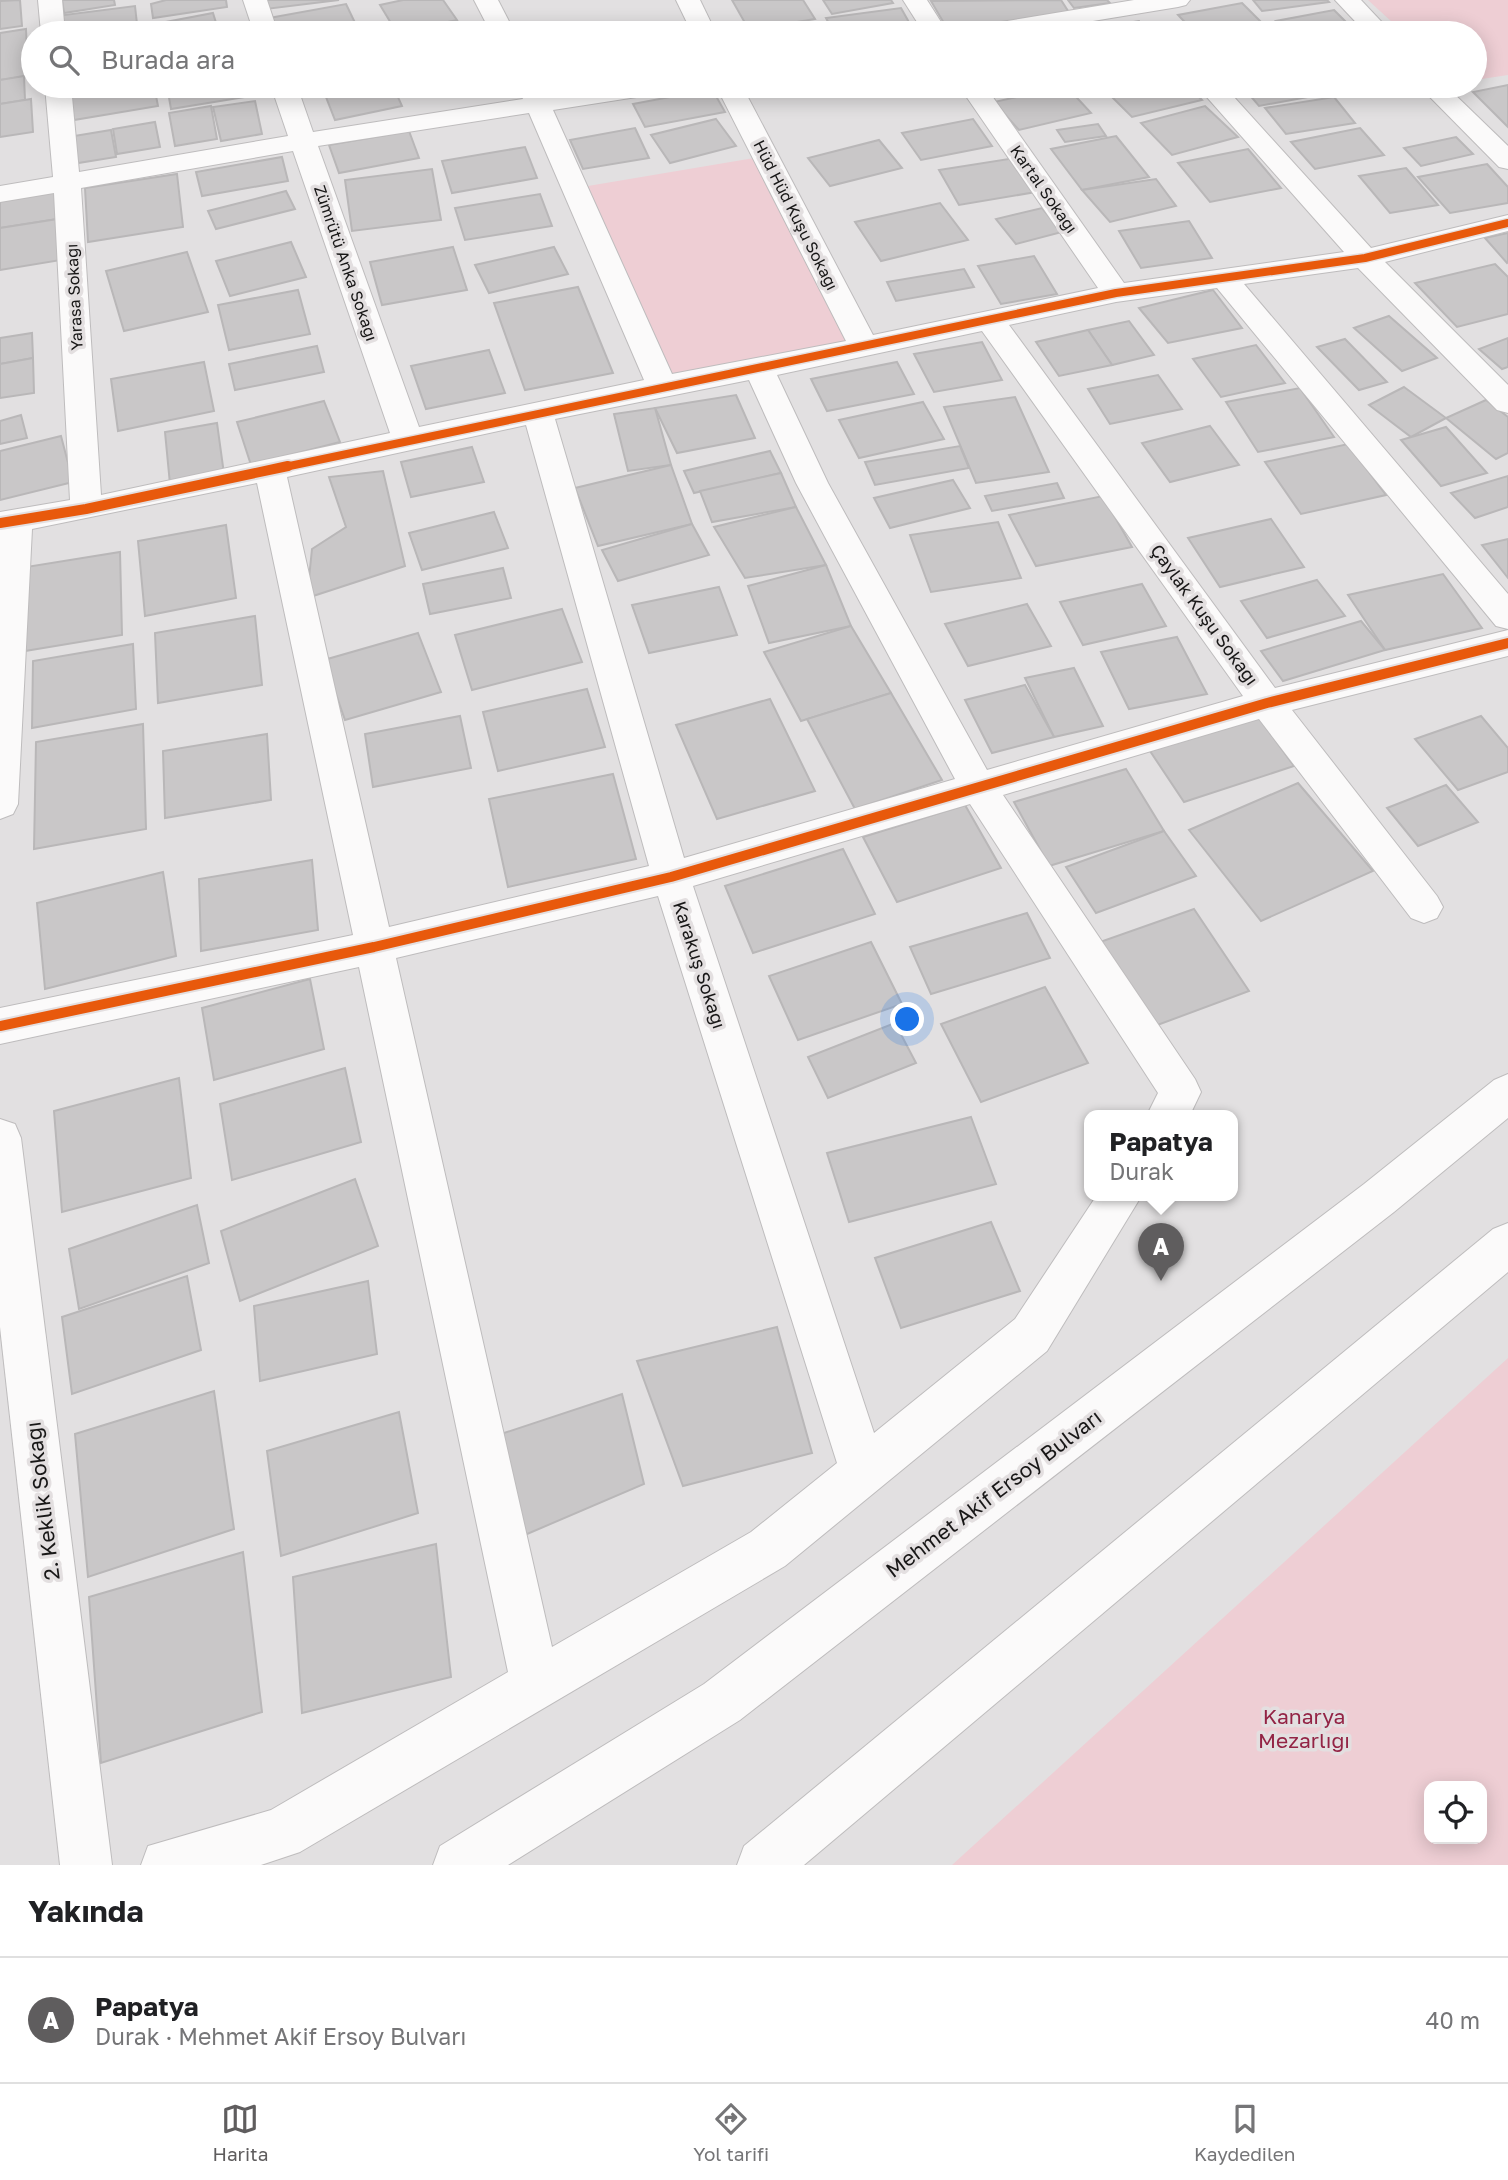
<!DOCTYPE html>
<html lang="tr">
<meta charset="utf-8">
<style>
:root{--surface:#fff;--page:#f2f2f2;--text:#202124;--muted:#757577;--line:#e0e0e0;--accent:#5f5d5e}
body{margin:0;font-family:"Golos Text",sans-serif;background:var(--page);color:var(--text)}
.controls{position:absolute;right:21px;bottom:21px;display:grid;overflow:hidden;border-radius:14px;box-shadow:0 4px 18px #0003}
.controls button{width:63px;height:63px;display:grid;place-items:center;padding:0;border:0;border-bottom:2px solid var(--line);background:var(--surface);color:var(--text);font:35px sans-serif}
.you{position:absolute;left:908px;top:1020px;width:24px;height:24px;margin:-18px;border:5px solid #fff;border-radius:50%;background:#1a73e8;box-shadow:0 0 0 10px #1a73e833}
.badge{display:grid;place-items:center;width:46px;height:46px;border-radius:50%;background:var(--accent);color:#fff;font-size:23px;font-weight:700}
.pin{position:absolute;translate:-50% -58px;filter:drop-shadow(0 2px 4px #0008)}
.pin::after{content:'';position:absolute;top:37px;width:24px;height:21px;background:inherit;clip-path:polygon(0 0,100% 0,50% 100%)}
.popup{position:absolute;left:1084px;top:1110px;width:154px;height:91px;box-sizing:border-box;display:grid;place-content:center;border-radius:14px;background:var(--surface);filter:drop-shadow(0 2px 5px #0005);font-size:23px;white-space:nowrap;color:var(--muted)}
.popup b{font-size:26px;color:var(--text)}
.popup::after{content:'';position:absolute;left:50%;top:100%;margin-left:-14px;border:14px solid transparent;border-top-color:var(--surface)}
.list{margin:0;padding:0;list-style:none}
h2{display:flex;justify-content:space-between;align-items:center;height:91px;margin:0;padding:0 28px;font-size:30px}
h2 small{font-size:23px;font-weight:400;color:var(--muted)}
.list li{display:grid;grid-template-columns:46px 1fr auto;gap:21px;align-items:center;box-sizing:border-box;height:126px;padding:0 28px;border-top:2px solid var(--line)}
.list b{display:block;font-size:26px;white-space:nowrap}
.list p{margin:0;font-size:23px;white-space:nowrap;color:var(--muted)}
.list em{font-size:23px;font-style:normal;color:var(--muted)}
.icon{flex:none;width:38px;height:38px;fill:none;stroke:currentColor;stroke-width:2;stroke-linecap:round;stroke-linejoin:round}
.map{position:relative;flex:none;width:1508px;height:1865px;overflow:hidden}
.search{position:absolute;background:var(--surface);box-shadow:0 4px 18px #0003;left:21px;right:21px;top:21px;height:77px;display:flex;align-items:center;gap:18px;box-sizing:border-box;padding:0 24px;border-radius:38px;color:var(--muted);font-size:26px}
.sheet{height:217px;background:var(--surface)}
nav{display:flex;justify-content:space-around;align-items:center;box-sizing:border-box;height:98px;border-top:2px solid var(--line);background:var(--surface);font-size:19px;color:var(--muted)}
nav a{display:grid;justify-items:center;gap:4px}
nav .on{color:var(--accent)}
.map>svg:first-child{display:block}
.green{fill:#eeced4;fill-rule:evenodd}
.building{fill:#c9c7c8;stroke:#b9b7b8;stroke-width:2}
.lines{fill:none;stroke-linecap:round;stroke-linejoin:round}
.minor-casing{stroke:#bebcbd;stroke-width:2}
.major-casing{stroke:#bebcbd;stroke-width:2}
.minor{fill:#fbfafa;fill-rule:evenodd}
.major{fill:#fbfafa;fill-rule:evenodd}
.cycleway-far1-casing{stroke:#e3dfe0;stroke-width:11}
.cycleway-casing{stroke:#e3dfe0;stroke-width:14}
.cycleway-far1{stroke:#e8590c;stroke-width:8}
.cycleway{stroke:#e8590c;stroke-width:10}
.labels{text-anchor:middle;stroke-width:7;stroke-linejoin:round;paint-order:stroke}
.far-street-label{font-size:16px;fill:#181717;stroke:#e3dfe0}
.street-label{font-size:18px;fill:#181717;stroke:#e3dfe0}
.near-street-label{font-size:21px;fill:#181717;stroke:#e3dfe0}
.near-park-label{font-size:21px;fill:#932445;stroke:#e3dfe0}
</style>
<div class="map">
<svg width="1508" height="1865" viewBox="0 0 1508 1865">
<rect width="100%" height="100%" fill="#e2e0e1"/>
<g class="green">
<polygon points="1368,0 1508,0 1508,75 1475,80 1475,33 1404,33"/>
<polygon points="760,157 854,340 668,380 582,187"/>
<path d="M1508 1358V1865H952ZM1482 1786V1839H1429V1786Z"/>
</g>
<g class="building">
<polygon points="20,0 22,26 0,29 0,1"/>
<polygon points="62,0 114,0 115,5 64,13"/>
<polygon points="166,0 226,0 227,7 153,18 151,4"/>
<polygon points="264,0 339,0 266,9"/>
<polygon points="403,0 443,0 457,20 397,33 380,5"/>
<polygon points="732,0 803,0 815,19 749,30"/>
<polygon points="823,0 891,0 893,3 832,14"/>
<polygon points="1061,0 1070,14 948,30 931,1"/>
<polygon points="1068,0 1107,0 1110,3 1074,8"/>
<polygon points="1253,0 1327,0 1329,2 1262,11"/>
<polygon points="1242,3 1262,23 1211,33 1195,33 1178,15"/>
<polygon points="346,4 358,29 334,33 275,33 269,18"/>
<polygon points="135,6 138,33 57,33 56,16"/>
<polygon points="901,8 915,33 834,33 826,18"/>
<polygon points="1334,10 1357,33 1288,33 1276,21"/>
<polygon points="213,13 217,26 175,33 158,33 155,24"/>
<polygon points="1139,21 1148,33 1065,33"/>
<polygon points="813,22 821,33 762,33"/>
<polygon points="1263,24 1272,33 1221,33"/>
<polygon points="230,27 231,33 190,33"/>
<polygon points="26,29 28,76 0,80 0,33"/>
<polygon points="24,76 25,100 0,104 0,80"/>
<polygon points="1508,85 1508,127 1473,92"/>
<polygon points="136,86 154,86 158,106 68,121 65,98"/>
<polygon points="167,86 242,86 245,97 171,109"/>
<polygon points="357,86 393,86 402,106 335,120 324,92"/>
<polygon points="412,86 448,86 415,92"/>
<polygon points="545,86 618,86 551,98"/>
<polygon points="1066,86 1091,113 1019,130 994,102"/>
<polygon points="1148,86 1188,86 1202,100 1132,117 1110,95"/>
<polygon points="1242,86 1322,86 1329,93 1259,106"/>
<polygon points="712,89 725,112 645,127 633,104"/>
<polygon points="1334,97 1355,123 1286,134 1265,108"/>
<polygon points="31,99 33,132 0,137 0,104"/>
<polygon points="255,101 262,134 221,141 213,107"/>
<polygon points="211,106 217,139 175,146 169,113"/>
<polygon points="1205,106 1238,137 1172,155 1141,123"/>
<polygon points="716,119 736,146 670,163 651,135"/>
<polygon points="973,119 992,146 921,160 902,133"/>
<polygon points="155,122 160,147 117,154 113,129"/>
<polygon points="1098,124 1106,136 1065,142 1057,130"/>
<polygon points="635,128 649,158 583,169 570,140"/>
<polygon points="1360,128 1384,155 1315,169 1291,142"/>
<polygon points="111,130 116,157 72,164 68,137"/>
<polygon points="409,131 419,158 339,173 329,145"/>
<polygon points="1116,136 1149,177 1082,190 1051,149"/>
<polygon points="1456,137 1473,154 1421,166 1404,148"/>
<polygon points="879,140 902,168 830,186 808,158"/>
<polygon points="525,147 537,178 452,193 442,161"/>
<polygon points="1248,149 1281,188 1210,202 1178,163"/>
<polygon points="282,157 288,181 202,196 196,172"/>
<polygon points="1015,158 1036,192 959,205 939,170"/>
<polygon points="1487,164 1508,187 1508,203 1450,213 1418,177"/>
<polygon points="1406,168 1438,205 1390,213 1359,176"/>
<polygon points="432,169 441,220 352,231 345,180"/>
<polygon points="177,174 183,227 88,242 85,188"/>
<polygon points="1156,179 1176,206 1110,222 1082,190"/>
<polygon points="62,189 64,218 0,228 0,199"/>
<polygon points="286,191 295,209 216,229 208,211"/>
<polygon points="540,194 552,226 465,240 455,208"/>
<polygon points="940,203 968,240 881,261 855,222"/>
<polygon points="1042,208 1062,232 1016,244 996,219"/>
<polygon points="64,218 67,259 0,270 0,228"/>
<polygon points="1189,221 1212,258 1141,268 1119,231"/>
<polygon points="1508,233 1508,262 1507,263 1485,238"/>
<polygon points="291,242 306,277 230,296 216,261"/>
<polygon points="453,247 467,290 382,305 370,262"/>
<polygon points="554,247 568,274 489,293 475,265"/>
<polygon points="187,252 208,312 124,331 106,271"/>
<polygon points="1034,256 1057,294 1001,304 978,266"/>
<polygon points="1495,264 1508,277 1508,314 1457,327 1415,283"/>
<polygon points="964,269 974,287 896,301 887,282"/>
<polygon points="578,287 613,373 525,390 494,303"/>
<polygon points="298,290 310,334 229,350 218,305"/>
<polygon points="1213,290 1242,328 1168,343 1139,308"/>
<polygon points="1389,316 1437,358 1402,371 1354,328"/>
<polygon points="1129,321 1154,355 1112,365 1088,330"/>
<polygon points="1088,330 1112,365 1059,376 1036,342"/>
<polygon points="32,333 33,358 0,364 0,338"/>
<polygon points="1508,338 1508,367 1502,369 1479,349"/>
<polygon points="1345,339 1387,382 1359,390 1317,347"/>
<polygon points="982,342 1002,380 934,392 914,354"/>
<polygon points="1256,345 1285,383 1221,397 1193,359"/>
<polygon points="317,346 324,372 235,390 229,364"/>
<polygon points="489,350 505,393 426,409 411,366"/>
<polygon points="33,358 34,393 0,398 0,364"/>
<polygon points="204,362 214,411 118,431 111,379"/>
<polygon points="897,362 914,394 827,411 811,379"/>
<polygon points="1158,375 1182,409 1110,424 1088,389"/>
<polygon points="1404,387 1446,418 1411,437 1369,405"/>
<polygon points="1300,388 1334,437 1258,452 1226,402"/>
<polygon points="736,395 755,438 677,453 655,408"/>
<polygon points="1015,397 1049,472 976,483 944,407"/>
<polygon points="1486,400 1508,417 1508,453 1496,459 1446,418"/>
<polygon points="324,401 340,442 251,465 237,422"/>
<polygon points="923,402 944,439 859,458 839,420"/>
<polygon points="655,408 671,465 628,471 614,414"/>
<polygon points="21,415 27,438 0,444 0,421"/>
<polygon points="217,423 224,474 170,484 165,432"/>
<polygon points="1210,426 1239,465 1170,482 1142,443"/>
<polygon points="1446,427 1487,473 1441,486 1401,440"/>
<polygon points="61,436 73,482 0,500 0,451"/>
<polygon points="1348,444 1386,495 1301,514 1265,462"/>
<polygon points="960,446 969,468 875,485 865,462"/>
<polygon points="472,447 484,482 411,497 401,462"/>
<polygon points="770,451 781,473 694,493 684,471"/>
<polygon points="671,465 692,524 598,546 575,488"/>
<polygon points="383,471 405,566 307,598 312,549 346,527 329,477"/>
<polygon points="781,473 796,507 712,522 700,491"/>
<polygon points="1508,476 1508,507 1475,518 1451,493"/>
<polygon points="953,480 970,508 890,528 874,498"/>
<polygon points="1057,483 1064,498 992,511 985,496"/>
<polygon points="1103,496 1132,547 1036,566 1009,515"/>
<polygon points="796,507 826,565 745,578 714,527"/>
<polygon points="494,512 508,548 422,570 409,533"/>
<polygon points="1271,519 1304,567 1220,587 1188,538"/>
<polygon points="998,522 1021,578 931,592 910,535"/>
<polygon points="692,524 709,555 618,581 602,550"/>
<polygon points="226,525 236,598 145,616 138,541"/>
<polygon points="1508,539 1508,578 1482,545"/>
<polygon points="120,552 122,635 19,652 20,568"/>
<polygon points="826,565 851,626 769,643 748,586"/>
<polygon points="503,568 511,598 430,614 423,584"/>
<polygon points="1443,574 1482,628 1385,650 1348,595"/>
<polygon points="1317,580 1345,616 1267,638 1241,601"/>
<polygon points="1142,584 1166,626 1083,645 1060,602"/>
<polygon points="719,587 737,635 649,653 632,605"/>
<polygon points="1027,604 1051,646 968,666 945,624"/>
<polygon points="562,609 582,662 472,690 455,635"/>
<polygon points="255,616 262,685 158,703 155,633"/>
<polygon points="1361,621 1385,650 1283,681 1261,651"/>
<polygon points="851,626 891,693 801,721 764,652"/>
<polygon points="418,633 441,692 345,720 324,660"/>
<polygon points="1177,637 1207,694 1129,709 1101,652"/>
<polygon points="133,644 136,709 32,728 33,661"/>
<polygon points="1074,668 1103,726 1054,737 1025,678"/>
<polygon points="1025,685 1054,737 992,753 965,700"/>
<polygon points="587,689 605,747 498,771 483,712"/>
<polygon points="891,693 942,780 855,809 807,719"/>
<polygon points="770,699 815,791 717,819 676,725"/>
<polygon points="460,716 471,768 373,787 365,734"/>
<polygon points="1258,716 1294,766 1184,802 1150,751"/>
<polygon points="1481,716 1508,748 1508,772 1458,790 1415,739"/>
<polygon points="143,724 146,829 34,849 36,742"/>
<polygon points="267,734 271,800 165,818 163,751"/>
<polygon points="1126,769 1164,831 1049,866 1014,802"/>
<polygon points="613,774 636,859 508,887 489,799"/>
<polygon points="1298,783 1373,871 1261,921 1189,830"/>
<polygon points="1446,785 1478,822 1418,846 1387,808"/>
<polygon points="965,805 1001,868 897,902 863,837"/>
<polygon points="1164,831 1196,876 1096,913 1066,867"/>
<polygon points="843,849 875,914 753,953 725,886"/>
<polygon points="312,860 318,930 201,951 199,879"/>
<polygon points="163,872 176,956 45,989 37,903"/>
<polygon points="1194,909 1249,991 1152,1027 1100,942"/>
<polygon points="1027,913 1050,958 931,994 910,947"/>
<polygon points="871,942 902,1004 798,1040 769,976"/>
<polygon points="310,979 324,1049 214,1080 202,1008"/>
<polygon points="1045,987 1088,1063 981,1102 941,1024"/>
<polygon points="895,1023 916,1063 828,1098 808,1057"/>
<polygon points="345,1068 361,1142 232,1180 220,1104"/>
<polygon points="179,1078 191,1178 62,1212 54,1111"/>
<polygon points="971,1117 996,1184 849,1222 827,1153"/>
<polygon points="355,1179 378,1246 240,1301 221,1231"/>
<polygon points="197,1205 209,1263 79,1309 69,1249"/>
<polygon points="991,1222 1020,1291 901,1328 875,1258"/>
<polygon points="187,1276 201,1350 72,1394 62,1317"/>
<polygon points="368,1281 377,1354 260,1381 254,1306"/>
<polygon points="777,1327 812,1453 683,1486 637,1361"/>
<polygon points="214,1391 234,1529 88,1577 75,1434"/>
<polygon points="622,1394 644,1484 520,1537 501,1434"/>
<polygon points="399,1412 418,1513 281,1556 267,1451"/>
<polygon points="436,1544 451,1677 302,1713 293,1577"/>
<polygon points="243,1552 262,1712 101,1763 89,1597"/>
</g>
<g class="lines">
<defs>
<g id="minor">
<polygon points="38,0 62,0 65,33 41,33"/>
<polygon points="243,0 267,0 278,33 254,33"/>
<polygon points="474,0 498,0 515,33 491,33"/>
<polygon points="676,0 700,0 716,33 692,33"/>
<polygon points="903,0 927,0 948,33 924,33"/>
<polygon points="1134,0 1190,0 1186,5 1178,7 1020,33 965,33 968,28 977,26"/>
<polygon points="1335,0 1361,0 1392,33 1366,33"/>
<path d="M45 86H71L79 172 288 136 271 86H297L313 132 523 99 517 86H543L547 95 609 86H669L665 91 656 94 553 110 672 374 846 341 716 86H742L873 335 1098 288 959 86H985L1124 283 1344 252 1197 86H1224L1371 248 1508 215V231L1385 262 1508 385V413L1497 410 1358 268 1244 284 1508 594V629L1496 626 1217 288 1116 302 1009 325 1275 688 1508 630V656L1292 710 1437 896 1443 907 1437 918 1424 923 1411 918 1259 719 1003 795 1195 1079 1201 1092 1190 1115H1147L1158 1093 970 804 693 886 874 1433 1015 1319 1097 1195H1142L1047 1351 785 1566 300 1852 261 1865H141L148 1846 271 1810 508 1672 359 967 0 1044V1008L353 935 257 483 32 529 18 804 13 814 0 819V512L70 500 54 193 0 202V186L53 177ZM529 113 644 380 419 427 318 146ZM293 151 390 433 101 495 81 188ZM982 331 1243 696 987 770 828 483 777 375ZM749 380 796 483 955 779 684 858 555 419ZM526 425 649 866 389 927 287 477ZM658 896 837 1463 751 1532 552 1647 396 958Z"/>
<polygon points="1419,86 1446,86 1508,146 1508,169 1499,167"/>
<polygon points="0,1119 15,1124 21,1138 112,1865 60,1865 0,1327"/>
</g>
<g id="major">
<polygon points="1508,1074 1508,1118 1394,1212 740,1720 508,1865 433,1865 440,1846 704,1684 1364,1184 1494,1080"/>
<polygon points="1508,1223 1508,1272 804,1865 737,1865 744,1846 1493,1229"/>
</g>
</defs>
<use href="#minor" class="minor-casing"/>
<use href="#major" class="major-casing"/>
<use href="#minor" class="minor"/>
<use href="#major" class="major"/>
<defs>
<polyline id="cycleway-far1" points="280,468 1116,293 1365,258 1508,223"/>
<g id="cycleway">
<polyline points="0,523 86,509 288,466"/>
<polyline points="0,1026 374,947 671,877 1267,703 1508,643"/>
</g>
</defs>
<use href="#cycleway-far1" class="cycleway-far1-casing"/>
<use href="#cycleway" class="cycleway-casing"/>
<use href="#cycleway-far1" class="cycleway-far1"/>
<use href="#cycleway" class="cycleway"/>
</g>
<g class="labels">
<g class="far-street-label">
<text transform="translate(1044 189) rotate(55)" y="6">Kartal Sokağı</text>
<text transform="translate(796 215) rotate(63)" y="6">Hüd Hüd Kuşu Sokağı</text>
<text transform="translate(346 263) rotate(71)" y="6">Zümrütü Anka Sokağı</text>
<text transform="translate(74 297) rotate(-93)" y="6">Yarasa Sokağı</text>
</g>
<g class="street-label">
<text transform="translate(1204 615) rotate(54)" y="6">Çaylak Kuşu Sokağı</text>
<text transform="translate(699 965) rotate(72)" y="6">Karakuş Sokağı</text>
</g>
<g class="near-street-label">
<text transform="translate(994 1494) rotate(-37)" y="7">Mehmet Akif Ersoy Bulvarı</text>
<text transform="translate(43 1501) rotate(-97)" y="7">2. Keklik Sokağı</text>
</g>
<g class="near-park-label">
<text x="1304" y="1724">Kanarya<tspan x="1304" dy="24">Mezarlığı</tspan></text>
</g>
</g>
</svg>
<div class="controls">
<button><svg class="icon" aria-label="locate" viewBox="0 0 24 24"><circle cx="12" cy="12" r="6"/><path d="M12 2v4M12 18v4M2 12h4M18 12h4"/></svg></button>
</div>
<div class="you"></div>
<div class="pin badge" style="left:1161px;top:1281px">A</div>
<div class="popup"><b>Papatya</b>Durak</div>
<div class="search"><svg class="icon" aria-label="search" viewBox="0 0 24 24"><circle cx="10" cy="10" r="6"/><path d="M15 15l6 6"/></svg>Burada ara</div>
</div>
<section class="sheet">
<h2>Yakında<small></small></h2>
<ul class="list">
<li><span class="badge">A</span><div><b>Papatya</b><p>Durak · Mehmet Akif Ersoy Bulvarı</p></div><em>40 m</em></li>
</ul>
</section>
<nav>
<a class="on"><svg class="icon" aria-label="map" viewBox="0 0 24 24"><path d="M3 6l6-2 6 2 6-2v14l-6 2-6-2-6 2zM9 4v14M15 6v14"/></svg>Harita</a>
<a><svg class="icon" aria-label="directions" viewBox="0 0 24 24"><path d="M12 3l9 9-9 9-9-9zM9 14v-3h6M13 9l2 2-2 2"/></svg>Yol tarifi</a>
<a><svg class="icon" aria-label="saved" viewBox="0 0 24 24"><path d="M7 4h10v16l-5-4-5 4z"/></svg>Kaydedilen</a>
</nav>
